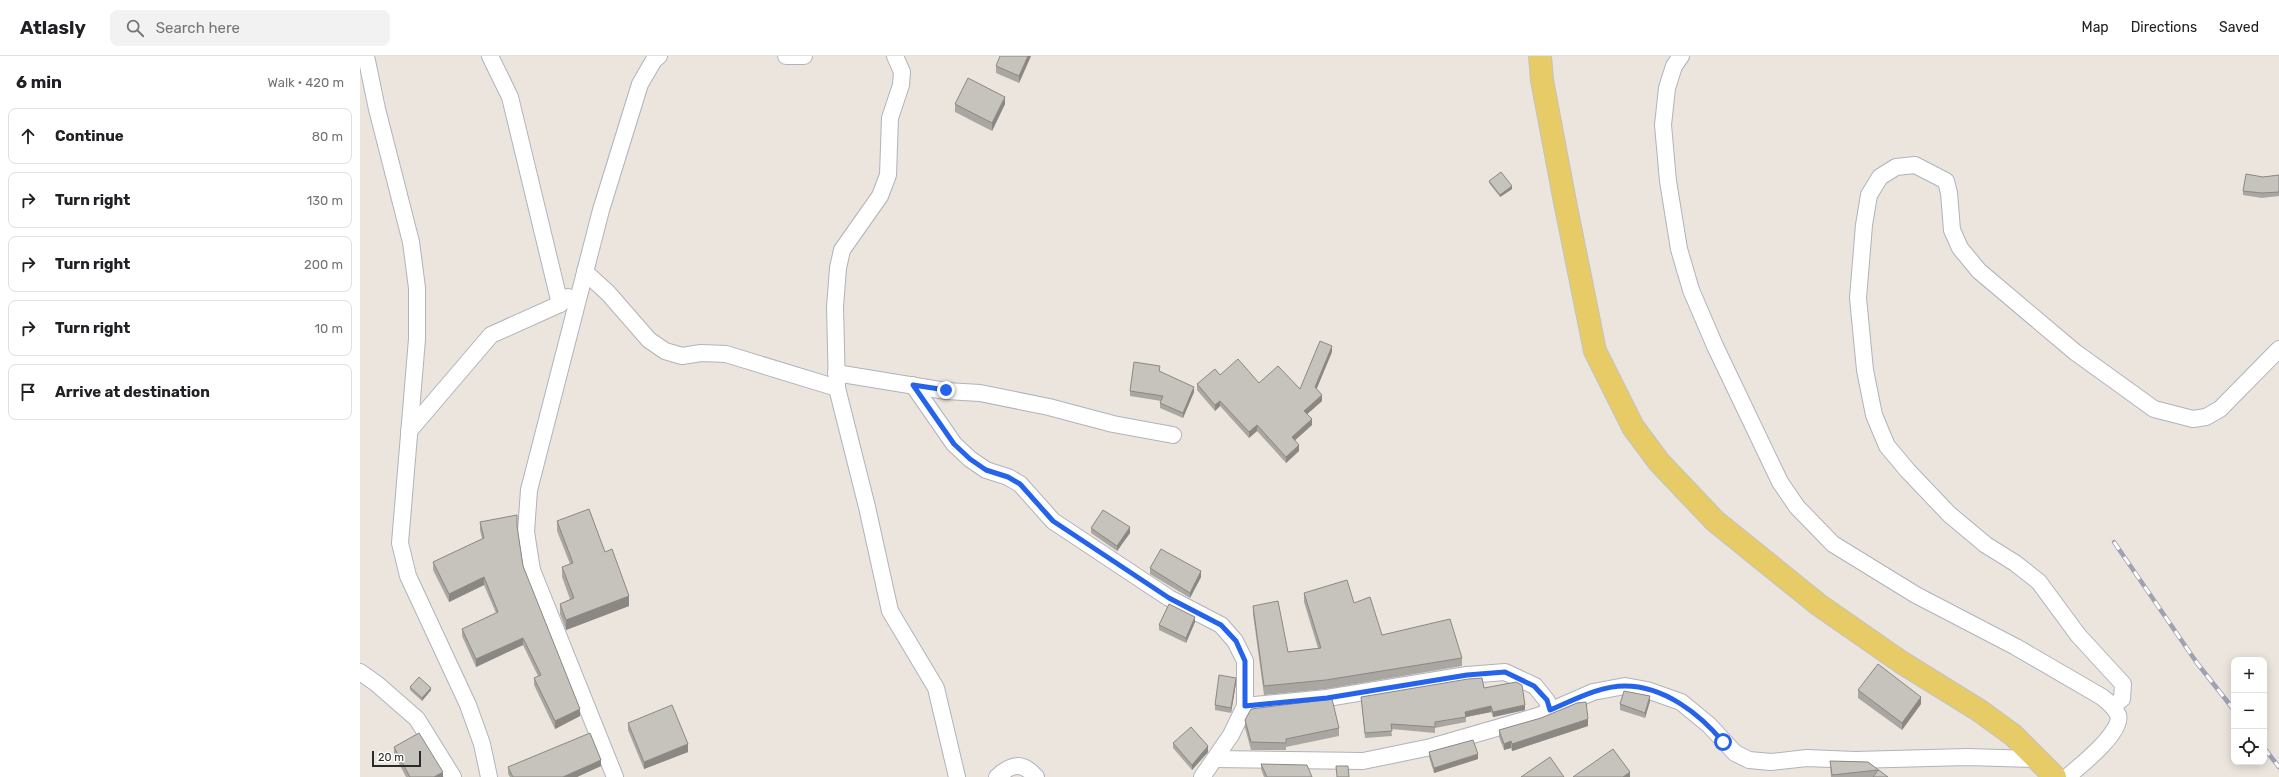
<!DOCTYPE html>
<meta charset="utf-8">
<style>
:root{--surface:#fff;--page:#f2f2f2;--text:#202124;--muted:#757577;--line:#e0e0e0}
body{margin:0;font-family:Rubik,sans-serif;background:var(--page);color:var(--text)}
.controls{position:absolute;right:12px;bottom:12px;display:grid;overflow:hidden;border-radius:8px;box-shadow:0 2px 10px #0003}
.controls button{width:36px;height:36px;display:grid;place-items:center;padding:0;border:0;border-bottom:1px solid var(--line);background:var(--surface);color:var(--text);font:20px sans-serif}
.scale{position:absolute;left:12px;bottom:10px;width:49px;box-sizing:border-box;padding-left:4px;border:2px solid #2a2a2a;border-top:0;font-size:11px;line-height:14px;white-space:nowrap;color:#2a2a2a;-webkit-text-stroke:3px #fff;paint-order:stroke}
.stop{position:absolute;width:12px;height:12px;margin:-9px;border:3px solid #2563eb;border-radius:50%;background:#fff}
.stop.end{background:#2563eb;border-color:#fff;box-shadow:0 1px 4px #0008}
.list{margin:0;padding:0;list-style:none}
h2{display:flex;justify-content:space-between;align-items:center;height:52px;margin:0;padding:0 16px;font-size:17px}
h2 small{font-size:13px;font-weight:400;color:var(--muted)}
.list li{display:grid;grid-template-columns:26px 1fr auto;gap:12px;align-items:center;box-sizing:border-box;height:56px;margin:0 8px 8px;padding:0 8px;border:1px solid var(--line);border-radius:8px}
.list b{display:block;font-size:15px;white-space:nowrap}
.list em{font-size:13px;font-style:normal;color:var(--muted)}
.icon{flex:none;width:22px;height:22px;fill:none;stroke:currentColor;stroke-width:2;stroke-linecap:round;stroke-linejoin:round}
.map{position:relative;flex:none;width:1919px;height:721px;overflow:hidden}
header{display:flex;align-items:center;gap:24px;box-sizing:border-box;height:56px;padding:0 20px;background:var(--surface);border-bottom:1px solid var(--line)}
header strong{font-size:19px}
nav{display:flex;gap:22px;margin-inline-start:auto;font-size:14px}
.search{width:280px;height:36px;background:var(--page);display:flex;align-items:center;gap:10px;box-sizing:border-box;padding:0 14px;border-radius:8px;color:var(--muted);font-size:15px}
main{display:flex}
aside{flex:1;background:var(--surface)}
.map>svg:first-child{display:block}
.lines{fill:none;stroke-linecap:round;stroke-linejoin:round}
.street-casing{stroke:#b0b3bc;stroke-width:18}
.primary-casing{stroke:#c3c3c3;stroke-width:24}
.street{stroke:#fff;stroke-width:16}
.primary{stroke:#e6cb67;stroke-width:22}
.rail-casing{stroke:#a0a2b3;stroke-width:4.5}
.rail{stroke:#fff;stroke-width:3;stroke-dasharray:9;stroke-linecap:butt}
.wall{fill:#aaa7a2}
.shaded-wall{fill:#8b8884}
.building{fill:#c6c2bc;stroke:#8b8884}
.route{stroke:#2563eb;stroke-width:5}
</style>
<header>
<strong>Atlasly</strong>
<div class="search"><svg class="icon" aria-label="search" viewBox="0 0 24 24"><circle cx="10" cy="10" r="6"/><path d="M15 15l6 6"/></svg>Search here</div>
<nav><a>Map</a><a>Directions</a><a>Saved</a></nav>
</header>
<main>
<aside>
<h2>6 min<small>Walk · 420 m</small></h2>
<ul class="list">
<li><svg class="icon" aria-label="ahead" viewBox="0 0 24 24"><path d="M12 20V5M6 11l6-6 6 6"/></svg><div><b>Continue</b></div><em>80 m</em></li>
<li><svg class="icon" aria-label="right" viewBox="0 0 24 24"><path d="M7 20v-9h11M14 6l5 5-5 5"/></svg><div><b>Turn right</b></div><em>130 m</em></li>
<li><svg class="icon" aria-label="right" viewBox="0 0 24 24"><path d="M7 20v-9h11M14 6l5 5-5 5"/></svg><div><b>Turn right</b></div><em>200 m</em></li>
<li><svg class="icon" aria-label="right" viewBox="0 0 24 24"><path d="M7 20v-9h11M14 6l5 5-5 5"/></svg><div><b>Turn right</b></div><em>10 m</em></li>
<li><svg class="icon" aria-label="arrive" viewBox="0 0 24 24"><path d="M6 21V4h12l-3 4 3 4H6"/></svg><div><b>Arrive at destination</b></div></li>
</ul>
</aside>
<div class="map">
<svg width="1919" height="721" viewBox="0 0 1919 721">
<rect width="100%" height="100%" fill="#ebe5dd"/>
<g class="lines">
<defs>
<g id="street">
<polyline points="6,0 17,53 51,186 57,232 57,283 40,487 48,520 108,649 122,688 129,721"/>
<polyline points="130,0 150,41 200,248"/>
<polyline points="426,0 444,0"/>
<polyline points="535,0 542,16 541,29 530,62 528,119 520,140 482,194 478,212 475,251 477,332 507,451 530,555 576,632 597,721"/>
<path d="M1321 0 1314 10 1307 32 1303 69 1308 125 1319 193 1331 234 1355 290 1420 426 1437 451 1473 488 1556 539 1656 591 1742 641C1748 646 1755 651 1758 659 1764 675 1719 711 1707 721"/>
<polyline points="225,216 248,237 289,284 305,295 322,300 341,297 366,298 477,332"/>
<polyline points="476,317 586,335 620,337 689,351 753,368 813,379"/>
<polyline points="553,329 594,388 610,403 626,414 648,421 660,428 693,465 809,542 861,569 875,585 885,605 885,650 871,679 842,721"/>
<polyline points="49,375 131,279 200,248 208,241"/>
<polyline points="0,616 17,628 57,663 93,721"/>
<polyline points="885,650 967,642 1107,619 1145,616 1175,630 1187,645 1190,654"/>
<polyline points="1753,650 1762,643 1763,628 1718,579 1679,526 1655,507 1626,489 1589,458 1548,415 1527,390 1514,359 1505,314 1498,242 1504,169 1509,139 1520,121 1536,111 1555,109 1586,125 1589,137 1592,174 1600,192 1619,215 1715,296 1794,353 1833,363 1846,361 1860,353 1919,293"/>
<polyline points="856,703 1003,705 1071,691 1178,660 1233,636 1265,630 1287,634 1321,646 1349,669 1375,697 1389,704 1411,706 1447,702 1495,704 1607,701 1675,703"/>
<polyline points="255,721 172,514 166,476 169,434 241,154 280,28 294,4 299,0"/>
<path d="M637 721C651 708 662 705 676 721"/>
</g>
<polyline id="primary" points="1180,0 1182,24 1205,146 1235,295 1273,371 1299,406 1355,465 1459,549 1541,606 1620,655 1653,679 1695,721"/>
</defs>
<use href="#street" class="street-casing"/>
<use href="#primary" class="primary-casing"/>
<use href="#street" class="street"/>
<use href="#primary" class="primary"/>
<defs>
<g id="rail">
<polyline points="1754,486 1837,607 1874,654"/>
<polyline points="1904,692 1919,711"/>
</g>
</defs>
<use href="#rail" class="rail-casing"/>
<use href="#rail" class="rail"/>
</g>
<g class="wall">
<polygon points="671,0 659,27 636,17 636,10"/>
<polygon points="595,48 645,48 632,75 595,56"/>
<polygon points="1919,119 1919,140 1902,142 1883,139 1883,135 1903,121"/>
<polygon points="1129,125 1152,133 1140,141 1129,127"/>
<polygon points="972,296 956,333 962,345 947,358 952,369 935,384 939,395 926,407 897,375 889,382 860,350 855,355 837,334 837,328 860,319 899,327 940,333"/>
<polygon points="800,315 834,336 823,362 800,352 800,347 801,345 770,340 770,335"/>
<polygon points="197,465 245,496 269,550 206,574 200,558 200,548 210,543 202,521 202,511 210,508 197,475"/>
<polygon points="120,466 157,472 163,510 220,660 195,673 174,629 174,622 178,620 163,589 116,611 102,580 102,573 136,557 124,529 89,546 73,514 73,506 122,483 120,474"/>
<polygon points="731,472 770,477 757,495 731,477"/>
<polygon points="790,512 841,521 830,542 790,518"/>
<polygon points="944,537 994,547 1022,579 1102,602 1102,610 966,633 904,639 893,558 893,550 928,596 958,592 944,546"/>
<polygon points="835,566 826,587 799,574 799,569"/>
<polygon points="876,627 871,657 855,654 855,649"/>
<polygon points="50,631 71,634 62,645 50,634"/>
<polygon points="1124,632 1165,654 1133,661 1131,656 1106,661 1106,666 1075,672 1075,677 1031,673 1032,680 1005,682 1001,641"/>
<polygon points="1498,634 1561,648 1542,674 1498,642"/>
<polygon points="1290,645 1285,662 1260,654 1260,648"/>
<polygon points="885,664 979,672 979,680 926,691 926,694 891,694 885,672"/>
<polygon points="268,667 328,696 284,713 268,674"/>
<polygon points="1228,670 1152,695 1151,692 1144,694 1139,681 1139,674"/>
<polygon points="813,687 848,696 832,714 813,692"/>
<polygon points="34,691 83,721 46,721 34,698"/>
<polygon points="1069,696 1118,703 1074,717 1069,701"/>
<polygon points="1470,705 1508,706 1528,721 1471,721"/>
<polygon points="901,708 952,721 904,721 901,713"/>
<polygon points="241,710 217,721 150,721 148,718 148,711"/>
</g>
<g class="shaded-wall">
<polygon points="668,0 671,0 659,27 659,20"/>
<polygon points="645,41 645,48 632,75 632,67"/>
<polygon points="1152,130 1152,133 1140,141 1140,139"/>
<polygon points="972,290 972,296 955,337 955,331"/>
<polygon points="834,331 834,336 823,362 823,357"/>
<polygon points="962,339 962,345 944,361 944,355"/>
<polygon points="860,345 860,350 855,355 855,349"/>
<polygon points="952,363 952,369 932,387 932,381"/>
<polygon points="897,369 897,375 889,382 889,376"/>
<polygon points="939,389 939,395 926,407 926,401"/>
<polygon points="770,471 770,477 757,495 757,490"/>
<polygon points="841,515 841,521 830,542 830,537"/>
<polygon points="124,521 124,529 89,546 89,538"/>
<polygon points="269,540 269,550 206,574 206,564"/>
<polygon points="835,561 835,566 826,587 826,582"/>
<polygon points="163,582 163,589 116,611 116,603"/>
<polygon points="876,622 876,627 871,657 871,652"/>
<polygon points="71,632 71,634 62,645 62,642"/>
<polygon points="1290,640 1290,645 1285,662 1285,657"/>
<polygon points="1561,641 1561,648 1542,674 1542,667"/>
<polygon points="1165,649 1165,654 1133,661 1133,656"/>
<polygon points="1131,650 1131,656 1106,661 1105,656"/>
<polygon points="220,653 220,660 195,673 195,665"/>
<polygon points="1228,663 1228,670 1152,695 1152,688"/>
<polygon points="1151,685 1151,692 1144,694 1144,688"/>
<polygon points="328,688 328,696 284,713 284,706"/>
<polygon points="848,690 848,696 832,714 832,709"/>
<polygon points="1118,698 1118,703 1074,717 1074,712"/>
<polygon points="241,704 241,710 217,721 203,721"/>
<polygon points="83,716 83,721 74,721"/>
<polygon points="1270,716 1270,721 1263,721"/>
</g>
<g class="building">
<polygon points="640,0 668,0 659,20 636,10"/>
<polygon points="608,22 645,41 632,67 595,48"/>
<polygon points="1141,116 1152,130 1140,139 1129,125"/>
<polygon points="1886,118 1903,121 1919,119 1919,136 1902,137 1883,135"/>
<polygon points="960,285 972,290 955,331 962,339 944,355 952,363 932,381 939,389 926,401 897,369 889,376 860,345 855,349 837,328 855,313 860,319 878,303 899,327 918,310 940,333"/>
<polygon points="774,306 800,310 799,315 834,331 823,357 800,347 803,340 770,335"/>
<polygon points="229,453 245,496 252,493 269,540 206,564 200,548 214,542 202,511 213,507 197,465"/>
<polygon points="743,454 770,471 757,490 731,472"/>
<polygon points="157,459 157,470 163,510 220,653 195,665 174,622 181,619 163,582 116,603 102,573 138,556 124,521 89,538 73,506 124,482 120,466"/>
<polygon points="801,493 841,515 830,537 790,512"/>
<polygon points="987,524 994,547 1010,541 1022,579 1090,563 1102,602 966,624 904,630 893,550 918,545 928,596 961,592 944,537"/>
<polygon points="809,548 835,561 826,582 799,569"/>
<polygon points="1518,608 1561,641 1542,667 1498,634"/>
<polygon points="859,619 876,622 871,652 855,649"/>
<polygon points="59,621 71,632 62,642 50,631"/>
<polygon points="1122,622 1124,632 1156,626 1162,629 1165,649 1133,656 1131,650 1105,656 1106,661 1075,666 1075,671 1031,668 1032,675 1005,677 1001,641 1108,623"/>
<polygon points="1264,635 1290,640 1285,657 1260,648"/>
<polygon points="972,643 979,672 926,683 926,687 891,686 885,664 891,653"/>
<polygon points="1226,646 1228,663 1152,688 1151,685 1144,688 1139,674 1181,662 1217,647"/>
<polygon points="312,649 328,688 284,706 268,667"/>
<polygon points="831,671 848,690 832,709 813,687"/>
<polygon points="59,677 83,716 74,721 50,721 34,691"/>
<polygon points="230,677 241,704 203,721 153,721 148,711"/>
<polygon points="1113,684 1118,698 1074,712 1069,696"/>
<polygon points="1253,693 1270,716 1263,721 1213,721"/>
<polygon points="1190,701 1204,721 1161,721"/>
<polygon points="1470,705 1508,706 1528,721 1513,721 1518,714 1472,719"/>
<polygon points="901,708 947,709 952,721 907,721"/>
<polygon points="976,710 988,710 989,721 977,721"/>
</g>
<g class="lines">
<path class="route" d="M586 334 553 329 594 388 610 403 626 414 648 421 660 428 693 465 809 542 861 569 876 585 885 605V650L967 642 1107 619 1145 616 1174 630 1187 644 1190 654C1214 644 1239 630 1265 630 1304 630 1340 658 1363 686"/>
</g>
</svg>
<div class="controls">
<button>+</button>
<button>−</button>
<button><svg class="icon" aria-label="locate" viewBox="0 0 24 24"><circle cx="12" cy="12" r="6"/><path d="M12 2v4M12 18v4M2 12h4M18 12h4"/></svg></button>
</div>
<div class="scale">20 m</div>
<div class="stop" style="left:1363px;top:686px"></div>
<div class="stop end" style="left:586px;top:334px"></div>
</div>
</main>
